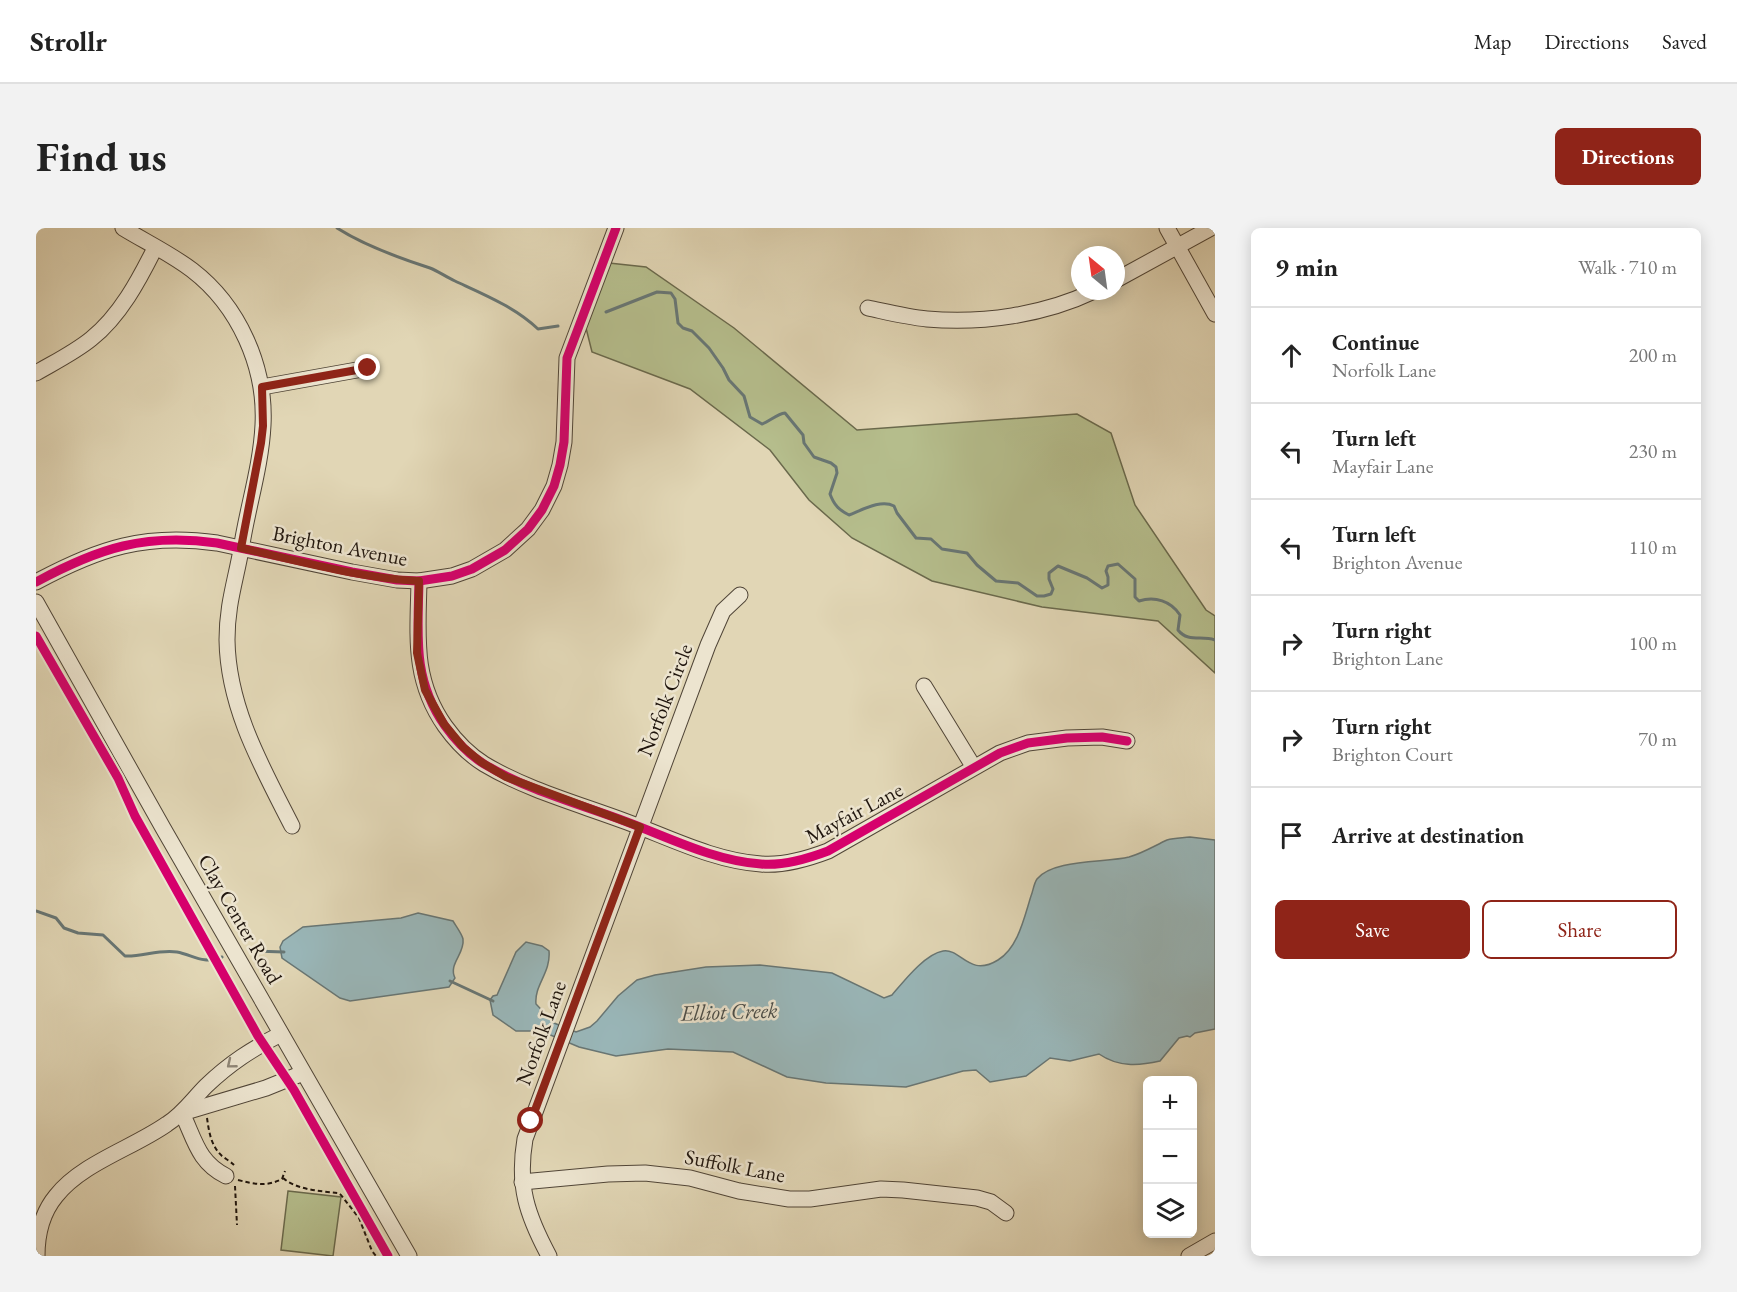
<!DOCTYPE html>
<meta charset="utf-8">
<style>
:root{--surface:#fff;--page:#f2f2f2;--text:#222;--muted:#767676;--line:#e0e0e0;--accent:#8f2418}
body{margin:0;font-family:"EB Garamond",serif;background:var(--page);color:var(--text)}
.controls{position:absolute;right:18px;bottom:18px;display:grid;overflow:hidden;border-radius:9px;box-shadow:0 3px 15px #0003}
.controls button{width:54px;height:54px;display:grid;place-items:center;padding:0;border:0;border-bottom:2px solid var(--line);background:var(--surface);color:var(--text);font:30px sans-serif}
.compass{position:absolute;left:1035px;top:18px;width:54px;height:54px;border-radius:50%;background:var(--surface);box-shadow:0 3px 15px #0003;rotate:331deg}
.stop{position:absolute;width:18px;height:18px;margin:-14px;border:4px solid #8f2418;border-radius:50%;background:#fff}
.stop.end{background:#8f2418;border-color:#fff;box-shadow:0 2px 6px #0008}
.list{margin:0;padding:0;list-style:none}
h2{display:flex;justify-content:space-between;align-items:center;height:78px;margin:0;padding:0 24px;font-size:26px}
h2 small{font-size:20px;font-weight:400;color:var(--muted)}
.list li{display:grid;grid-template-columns:39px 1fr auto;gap:18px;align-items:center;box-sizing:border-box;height:96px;padding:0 24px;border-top:2px solid var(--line)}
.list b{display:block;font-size:22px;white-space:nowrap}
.list p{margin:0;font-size:20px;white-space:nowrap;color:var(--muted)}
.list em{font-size:20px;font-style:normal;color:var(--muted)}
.actions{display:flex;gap:12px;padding:18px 24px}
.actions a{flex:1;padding:14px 0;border:2px solid var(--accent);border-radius:9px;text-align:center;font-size:21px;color:var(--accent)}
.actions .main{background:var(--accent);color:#fff}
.icon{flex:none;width:33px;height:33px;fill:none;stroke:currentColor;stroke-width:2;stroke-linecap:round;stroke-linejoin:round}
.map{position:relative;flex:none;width:1179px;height:1028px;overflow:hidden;border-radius:9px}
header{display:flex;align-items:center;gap:36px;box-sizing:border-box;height:84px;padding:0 30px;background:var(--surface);border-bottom:2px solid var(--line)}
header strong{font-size:28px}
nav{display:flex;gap:33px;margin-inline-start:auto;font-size:21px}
.intro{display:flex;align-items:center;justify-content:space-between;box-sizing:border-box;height:144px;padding:0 36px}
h1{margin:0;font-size:42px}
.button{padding:15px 27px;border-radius:9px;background:var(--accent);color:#fff;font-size:21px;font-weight:700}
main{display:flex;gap:36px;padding:0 36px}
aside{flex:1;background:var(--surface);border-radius:9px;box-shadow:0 3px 15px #0003}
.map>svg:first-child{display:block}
.green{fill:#b5bd8c;stroke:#6a694c;stroke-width:1.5}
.water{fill:#99b6b8;stroke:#687674;stroke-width:1.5}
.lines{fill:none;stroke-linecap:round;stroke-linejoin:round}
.stream{stroke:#687674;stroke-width:3}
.minor-casing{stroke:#504537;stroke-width:17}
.path{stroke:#1f150d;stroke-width:2;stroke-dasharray:4.5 3;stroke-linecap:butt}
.minor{stroke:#ece4cf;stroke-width:15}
.cycleway-casing{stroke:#ece4cf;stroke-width:13}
.cycleway{stroke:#d6006c;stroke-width:9}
.oneway{stroke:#908778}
.route{stroke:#8f2418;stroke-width:8}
.labels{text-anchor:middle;stroke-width:5;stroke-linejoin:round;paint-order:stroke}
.street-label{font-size:21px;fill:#1f150d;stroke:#ece4cf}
.water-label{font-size:22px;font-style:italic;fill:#4a4d49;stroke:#ece4cf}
</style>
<header>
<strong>Strollr</strong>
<nav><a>Map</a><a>Directions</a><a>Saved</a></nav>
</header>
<div class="intro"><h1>Find us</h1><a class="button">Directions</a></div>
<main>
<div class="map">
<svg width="1179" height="1028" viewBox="0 0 1179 1028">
<rect width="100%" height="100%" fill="#e1d6b5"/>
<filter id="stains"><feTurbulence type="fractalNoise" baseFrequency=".00333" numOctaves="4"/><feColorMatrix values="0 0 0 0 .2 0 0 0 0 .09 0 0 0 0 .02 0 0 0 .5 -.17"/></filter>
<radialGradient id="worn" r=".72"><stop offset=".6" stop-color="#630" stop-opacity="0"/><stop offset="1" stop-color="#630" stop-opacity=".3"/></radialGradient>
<g class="green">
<polygon points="573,35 610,39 698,100 821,202 1041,186 1075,205 1099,277 1170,382 1179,388 1179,445 1122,393 1006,379 896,353 816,310 773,272 734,222 654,161 556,124 549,96"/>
<polygon points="252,963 305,969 297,1028 245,1022"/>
</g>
<g class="water">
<path d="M1154 609 1179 612V801L1159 805 1154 809 1151 808 1143 810 1124 833C1102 838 1082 839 1063 826L1034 833 1014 830 990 848 954 854 940 842 927 843 870 859 790 855 751 849 697 824 632 821 580 828 543 819 505 803H480L457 787 454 772 457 768 461 767 480 724 490 714 506 718 513 723C515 745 498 757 500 776L518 795 540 804 554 799 561 793 582 768 601 752 619 747 670 739 724 737 796 745 848 770 856 767C868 753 889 726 907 723 925 720 933 750 962 732 982 720 988 690 995 668 997 663 998 655 1001 651 1017 631 1069 635 1093 629 1107 625 1118 618 1131 612 1138 610 1146 610 1154 609Z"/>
<path d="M382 685 417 693C420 698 426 706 427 711 429 726 412 736 419 750L413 759 314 773 304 770 246 730 244 719 247 713 267 699 365 690Z"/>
</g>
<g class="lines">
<g class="stream">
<path d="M301 0C329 18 363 30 394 40 402 43 410 49 419 53 447 66 479 79 502 101L522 98"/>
<path d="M570 84 621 64 635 65 639 71 642 95 647 100 656 103 673 120 687 140 693 152 708 168 714 189 726 196C734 193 741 186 749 185L767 207 768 215 778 229 795 235 800 239 801 245 794 266C798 277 803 282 813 287 826 282 845 271 858 278L861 285 880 310 895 311 906 321 931 325 941 337 960 353 982 355 1001 368H1008L1015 366 1017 361 1013 351V345L1022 338 1051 350 1066 360 1072 357V349L1070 343 1072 338 1082 336 1099 351V369L1103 373C1119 368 1135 373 1144 387L1142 402C1152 415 1166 407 1179 412"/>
<path d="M0 683 20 690 28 700 42 705 67 707 89 728C106 729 123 721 141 724 157 727 167 737 186 729"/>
<polyline points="214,723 248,724"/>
<polyline points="414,753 457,773"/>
</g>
<defs>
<g id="minor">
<path d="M87 0C110 14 135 26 156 42 203 78 230 139 227 197 225 239 211 281 205 322 199 355 191 377 191 412 192 480 226 539 256 598"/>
<polyline points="1131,0 1179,86"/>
<polyline points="1080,52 1175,0"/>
<path d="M832 80C851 84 871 89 891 91 946 96 1008 87 1058 63"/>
<path d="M0 145C19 134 39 124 55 111 84 88 103 52 119 20"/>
<polyline points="226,159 332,140"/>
<path d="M383 353C382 407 376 451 409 498 419 512 432 526 448 536 491 562 543 576 591 594 634 610 679 633 725 636 748 638 771 631 792 623L964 525 992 515 1031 510 1066 509 1091 513"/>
<path d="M0 354C63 320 109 305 181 315L316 344 361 352 383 353 416 348 436 341 469 322 492 301 506 282 518 258 524 237 528 214 531 130 580 0"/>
<polyline points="0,374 127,600 373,1028"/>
<polyline points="888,458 937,538"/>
<polyline points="146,885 230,860 267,845"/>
<path d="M146 885C159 912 162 934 190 948"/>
<polyline points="486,954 572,946 609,945 654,950 703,963 753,971 774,971 845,961 867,962 941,970 955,974 970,985"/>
<path d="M1 1028C1 1007 6 985 20 968 46 935 97 920 131 896 147 886 157 871 170 858 194 835 216 821 245 806"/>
<path d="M513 1028C491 987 481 958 489 911L672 417 687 383 704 367"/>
<polyline points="1153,1028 1179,1013"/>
</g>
</defs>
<use href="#minor" class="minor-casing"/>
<g class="path">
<path d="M171 890C173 904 175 918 186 928 190 931 195 934 198 937"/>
<path d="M247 950C261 962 284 963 302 965L305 967 323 990 336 1023 340 1028"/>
<path d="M202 952C218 956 230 959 246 951L249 943"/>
<polyline points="199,958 201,997"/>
</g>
<use href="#minor" class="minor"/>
<defs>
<g id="cycleway">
<path d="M383 353C382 407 376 451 409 498 419 512 432 526 448 536 491 562 543 576 591 594 634 610 679 633 725 636 748 638 771 631 792 623L964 525 992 515 1031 510 1066 509 1091 513"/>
<path d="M0 354C63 320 109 305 181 315L316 344 361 352 383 353 416 348 436 341 469 322 492 301 506 282 518 258 524 237 528 214 531 130 580 0"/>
<polyline points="0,408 82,550 99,588 222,808 258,862 352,1028"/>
</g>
</defs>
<use href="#cycleway" class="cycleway-casing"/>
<use href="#cycleway" class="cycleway"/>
</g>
<defs><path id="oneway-chevron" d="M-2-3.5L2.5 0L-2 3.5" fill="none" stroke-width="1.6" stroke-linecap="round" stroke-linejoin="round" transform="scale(1.5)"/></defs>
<use class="oneway" href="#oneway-chevron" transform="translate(195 836) rotate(141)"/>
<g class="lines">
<path class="route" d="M332 140 226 159 227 198 225 215 205 320C263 333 323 350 383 353L381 425 389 462 408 496 427 519 445 534 470 549 604 599 495 893"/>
</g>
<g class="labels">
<g class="street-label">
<text transform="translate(304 318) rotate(11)" y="7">Brighton Avenue</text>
<text transform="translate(629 472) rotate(-69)" y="7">Norfolk Circle</text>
<text transform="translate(818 585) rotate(-28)" y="7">Mayfair Lane</text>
<text transform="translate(204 691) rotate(60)" y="7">Clay Center Road</text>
<text transform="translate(505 805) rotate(-70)" y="7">Norfolk Lane</text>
<text transform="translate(699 938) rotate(11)" y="7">Suffolk Lane</text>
</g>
<g class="water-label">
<text transform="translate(693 783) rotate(-2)" y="8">Elliot Creek</text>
</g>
</g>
<rect width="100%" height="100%" filter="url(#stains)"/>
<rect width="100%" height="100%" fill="url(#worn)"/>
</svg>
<div class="controls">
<button>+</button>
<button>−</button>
<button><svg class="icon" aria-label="layers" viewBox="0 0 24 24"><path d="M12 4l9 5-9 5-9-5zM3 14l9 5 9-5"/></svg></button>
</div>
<svg class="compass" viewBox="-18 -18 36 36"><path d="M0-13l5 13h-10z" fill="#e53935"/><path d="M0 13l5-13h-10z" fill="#767676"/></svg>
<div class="stop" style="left:495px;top:893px"></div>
<div class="stop end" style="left:332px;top:140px"></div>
</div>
<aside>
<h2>9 min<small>Walk · 710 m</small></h2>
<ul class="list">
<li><svg class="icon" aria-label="ahead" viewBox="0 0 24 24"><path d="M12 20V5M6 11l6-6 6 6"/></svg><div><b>Continue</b><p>Norfolk Lane</p></div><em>200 m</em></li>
<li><svg class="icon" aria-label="left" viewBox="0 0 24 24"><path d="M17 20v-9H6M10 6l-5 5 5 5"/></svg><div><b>Turn left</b><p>Mayfair Lane</p></div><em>230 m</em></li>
<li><svg class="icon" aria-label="left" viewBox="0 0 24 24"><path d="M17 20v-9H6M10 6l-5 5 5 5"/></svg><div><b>Turn left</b><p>Brighton Avenue</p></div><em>110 m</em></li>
<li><svg class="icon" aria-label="right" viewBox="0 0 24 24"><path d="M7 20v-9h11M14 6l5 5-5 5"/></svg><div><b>Turn right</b><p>Brighton Lane</p></div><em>100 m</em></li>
<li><svg class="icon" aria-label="right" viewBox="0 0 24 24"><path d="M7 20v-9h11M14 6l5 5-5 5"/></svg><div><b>Turn right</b><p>Brighton Court</p></div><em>70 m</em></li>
<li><svg class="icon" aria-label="arrive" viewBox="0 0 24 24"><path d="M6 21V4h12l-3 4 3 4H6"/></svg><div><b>Arrive at destination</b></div></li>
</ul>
<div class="actions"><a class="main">Save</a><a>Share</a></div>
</aside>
</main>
